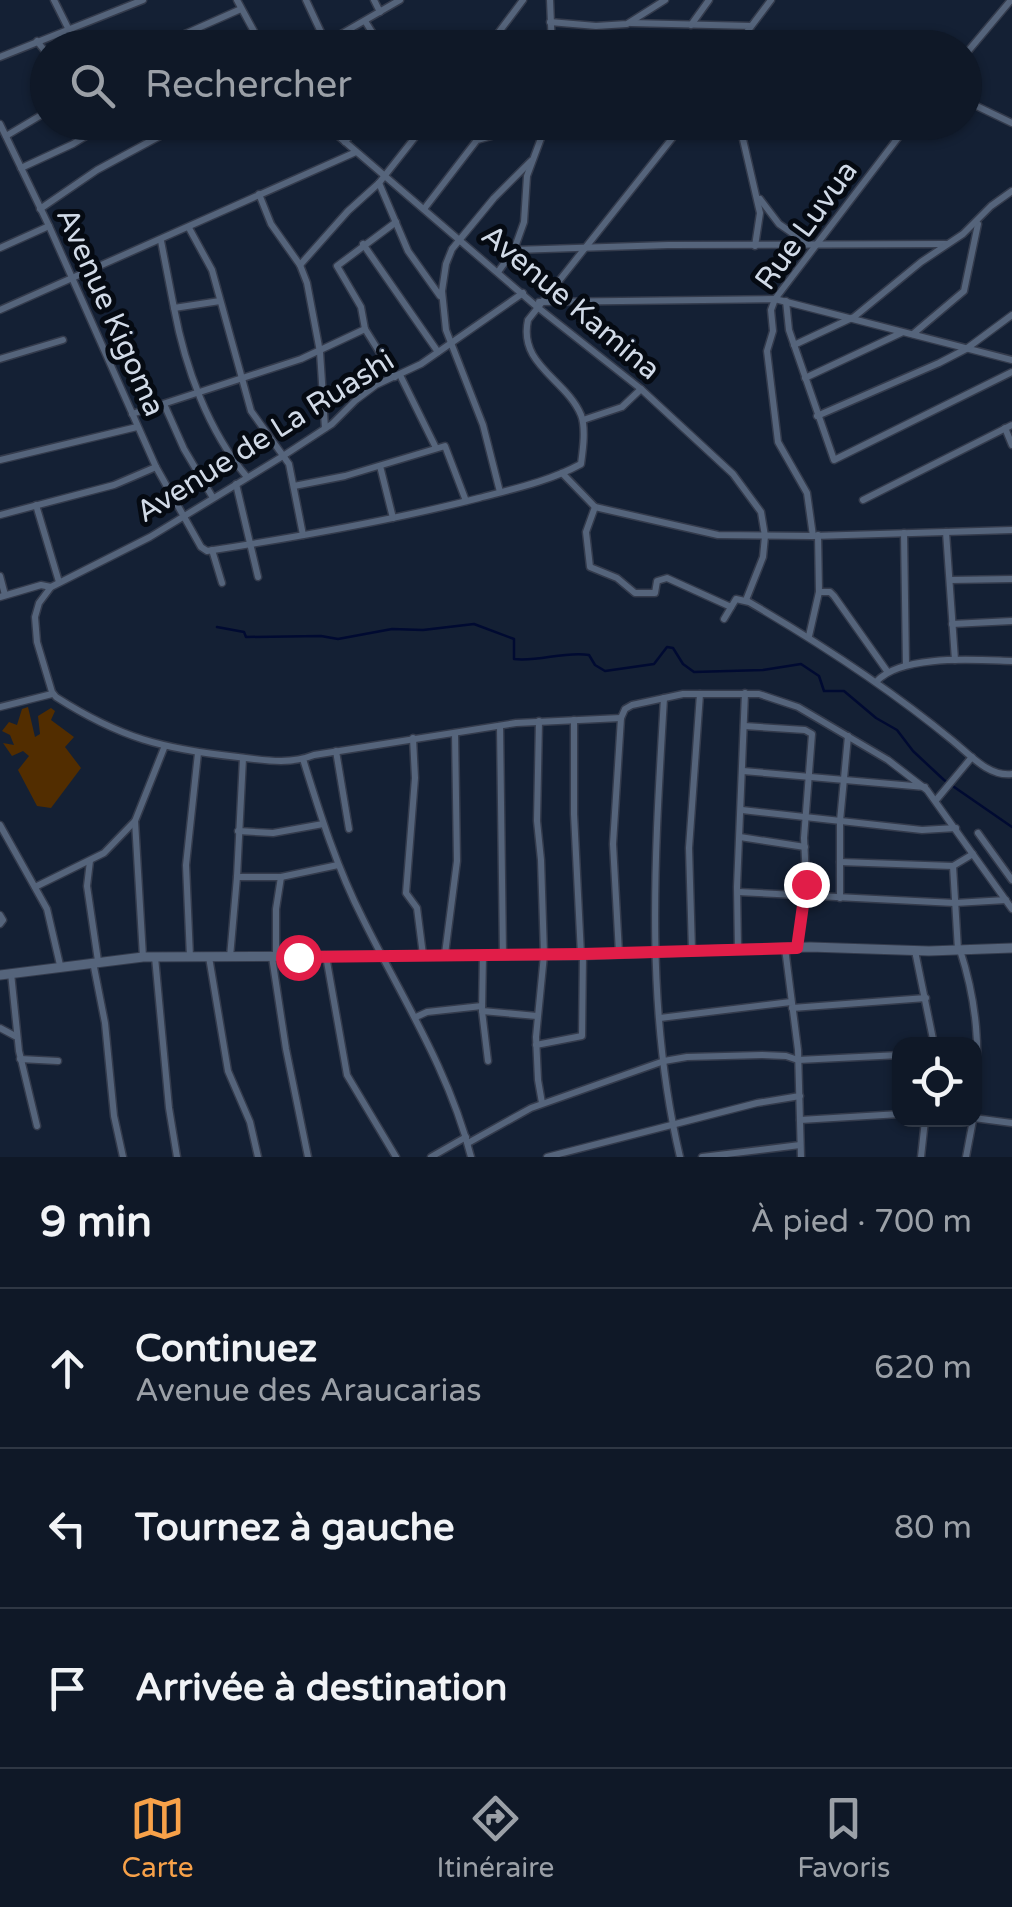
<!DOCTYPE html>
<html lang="fr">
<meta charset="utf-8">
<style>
:root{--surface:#0f1827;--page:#18212f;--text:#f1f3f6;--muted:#9ba0a7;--line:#2f3744;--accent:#f7a149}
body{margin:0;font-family:"Varela Round",sans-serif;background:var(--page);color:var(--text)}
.controls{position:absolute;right:30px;bottom:30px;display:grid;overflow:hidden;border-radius:20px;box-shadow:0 2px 8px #0004}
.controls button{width:90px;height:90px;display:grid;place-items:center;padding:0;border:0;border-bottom:2px solid var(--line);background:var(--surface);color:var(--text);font:50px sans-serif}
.stop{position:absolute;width:30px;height:30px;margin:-22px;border:8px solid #e11d48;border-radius:50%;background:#fff}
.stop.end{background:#e11d48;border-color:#fff;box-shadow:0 2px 10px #0008}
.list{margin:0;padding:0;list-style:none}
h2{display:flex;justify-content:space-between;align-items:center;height:130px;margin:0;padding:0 40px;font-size:42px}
h2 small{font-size:32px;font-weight:400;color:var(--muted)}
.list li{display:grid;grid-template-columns:65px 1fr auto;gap:30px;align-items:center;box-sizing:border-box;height:160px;padding:0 40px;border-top:2px solid var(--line)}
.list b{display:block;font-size:38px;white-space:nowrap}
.list p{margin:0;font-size:32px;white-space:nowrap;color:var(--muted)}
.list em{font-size:32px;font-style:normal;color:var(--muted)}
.icon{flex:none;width:55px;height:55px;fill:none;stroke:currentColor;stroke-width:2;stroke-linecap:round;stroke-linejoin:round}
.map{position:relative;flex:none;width:1012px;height:1157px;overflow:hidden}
.search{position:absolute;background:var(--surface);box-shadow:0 2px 8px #0004;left:30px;right:30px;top:30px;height:110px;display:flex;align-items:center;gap:25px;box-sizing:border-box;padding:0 35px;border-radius:55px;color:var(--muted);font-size:38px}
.sheet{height:610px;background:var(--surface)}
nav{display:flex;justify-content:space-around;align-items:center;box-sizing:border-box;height:140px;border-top:2px solid var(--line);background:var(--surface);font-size:28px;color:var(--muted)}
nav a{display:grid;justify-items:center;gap:5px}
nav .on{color:var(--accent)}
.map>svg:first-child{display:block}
.green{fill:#522d00}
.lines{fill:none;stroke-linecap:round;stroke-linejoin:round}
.stream{stroke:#000a31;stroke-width:2.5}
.street-casing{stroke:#343b4c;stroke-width:9}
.secondary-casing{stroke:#343b4c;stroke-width:11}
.street{stroke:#55647b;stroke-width:6}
.secondary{stroke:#55647b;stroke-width:9}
.route{stroke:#e11d48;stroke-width:12}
.labels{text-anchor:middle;stroke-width:10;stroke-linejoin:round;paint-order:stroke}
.street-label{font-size:30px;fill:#d1dae7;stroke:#050a12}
</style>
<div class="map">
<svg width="1012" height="1157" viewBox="0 0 1012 1157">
<rect width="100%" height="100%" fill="#142034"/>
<polygon class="green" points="28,707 35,737 40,734 38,716 51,708 55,711 51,720 74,737 65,747 81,768 51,808 37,806 18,770 29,756 23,751 12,756 3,743 14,745 10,735 2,731 9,722 17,725 22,709"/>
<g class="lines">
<path class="stream" d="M217 627 244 632 246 637 321 636 338 639 392 629 423 630 474 624 514 639V659C539 662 564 651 589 655L595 665 605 671 654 664 667 647 673 648 683 664 694 672 763 670 801 664 819 676 824 691H844L876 718 897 730 913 751 944 780 1012 827"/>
<defs>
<g id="street">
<polyline points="54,0 68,28"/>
<polyline points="237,0 263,48"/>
<polyline points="306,0 326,43"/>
<polyline points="374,0 380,12"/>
<polyline points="550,0 552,48"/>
<polyline points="365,21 382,48"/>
<polyline points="550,22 596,26 627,24 665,0"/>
<polyline points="631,23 751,26"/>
<polyline points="691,25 709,0"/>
<polyline points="37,41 48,55"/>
<polyline points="153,48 241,9"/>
<polyline points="317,48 400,0"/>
<polyline points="487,48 523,0"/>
<polyline points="735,48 771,0"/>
<polyline points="964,56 1011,0"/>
<polyline points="0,57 143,0"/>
<polyline points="964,100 1012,123"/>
<polyline points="322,122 536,306 641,389 733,474 761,512 765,536 763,557 746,600"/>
<polyline points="739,122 760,213 755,246"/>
<path d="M0 124 49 226 156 467 201 547 207 551C298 537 390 521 479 498 513 489 550 481 581 464 583 449 586 428 581 415 566 379 518 365 528 320L685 122"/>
<polyline points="6,136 48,111"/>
<polyline points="345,142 360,122"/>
<polyline points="21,168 73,144 109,122"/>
<polyline points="379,183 408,251 440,296"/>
<polyline points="259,194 271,224 300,265 307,283 320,352 325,428"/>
<polyline points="760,199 779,224 808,244"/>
<polyline points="40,209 97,170 186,122"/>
<polyline points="424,209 477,140 542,122"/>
<polyline points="189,228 212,270 251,411 289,464 303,535"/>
<polyline points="161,241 174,308 220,301"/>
<polyline points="363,244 438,352"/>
<polyline points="0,248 49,226"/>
<polyline points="514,250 524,222 527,176 547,122"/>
<polyline points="300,265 348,211 379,183 427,122"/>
<polyline points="498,272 514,250 668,245 946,244"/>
<path d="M523 293 421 364 376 385 356 400 332 424 283 456 150 537 51 587 39 603 35 617 37 642 52 692 56 697C120 738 163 749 238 757 264 760 289 765 314 755L516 723 621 718"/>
<polyline points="786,301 789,330 834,460 1012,372"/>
<polyline points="539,302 775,299 1012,360"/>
<path d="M174 308C185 367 208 431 247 477"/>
<polyline points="0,310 356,152"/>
<polyline points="913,334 964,291 978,224"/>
<polyline points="794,345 854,317 921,262 963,234 991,206 1012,191"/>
<polyline points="0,359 63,340"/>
<polyline points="400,375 436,448"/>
<polyline points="395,377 365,329 361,307 337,266 396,222"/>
<polyline points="805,378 901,333"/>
<polyline points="164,404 184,449 213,498"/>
<polyline points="132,414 301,359 365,329"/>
<polyline points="817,416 939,363 966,349 1012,315"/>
<polyline points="583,420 622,407 641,389"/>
<polyline points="1005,428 1012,445"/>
<polyline points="0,460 137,427"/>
<polyline points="380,466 393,518"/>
<polyline points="562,473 595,507"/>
<polyline points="236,484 258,577"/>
<polyline points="294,486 345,476 445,446 466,501"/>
<polyline points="500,492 483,425 446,330 442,291 446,264 452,249 494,198 531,161"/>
<polyline points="863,500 1012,425"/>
<polyline points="36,505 59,582"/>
<polyline points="595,507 718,535 813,536 1012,530"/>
<polyline points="595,507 586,532 590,567 617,578 635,593 655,593 657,581 667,578 731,607"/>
<polyline points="0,515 114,485 156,467"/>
<polyline points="946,532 955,660"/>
<polyline points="904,533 906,665"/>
<polyline points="813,536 807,493 778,442 767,351 773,331 771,310 775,299 910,122"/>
<polyline points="212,550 222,583"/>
<polyline points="0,576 5,595"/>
<polyline points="950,580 1012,579"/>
<polyline points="819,592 830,592 834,596 887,671"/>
<polyline points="0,597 41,585 51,587"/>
<path d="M724 619 736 599 749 602C821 644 889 688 953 741 970 755 989 777 1012 774"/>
<polyline points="952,624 1012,621"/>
<polyline points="809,636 819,592 818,535"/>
<path d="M877 681C902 654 976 660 1012 661"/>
<path d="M664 698C655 852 644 1006 680 1157"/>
<polyline points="0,707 52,694"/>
<polyline points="574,720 574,814 581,955"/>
<polyline points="539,721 537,821 541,860 544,955 536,1037 538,1080 542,1103"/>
<polyline points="500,726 503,955"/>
<polyline points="744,726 805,730 812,734 804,838 806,879 797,947"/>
<polyline points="413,738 415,778 406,893 417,908 423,955"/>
<polyline points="336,751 349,829"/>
<path d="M303 759C320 814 337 868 363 919 402 998 449 1070 471 1157"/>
<polyline points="743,771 925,787"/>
<polyline points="937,799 972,757"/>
<polyline points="742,810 922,830 956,828"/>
<polyline points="0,825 47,909 60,965"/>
<polyline points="238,831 273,833 323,824"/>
<polyline points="978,833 1012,880"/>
<polyline points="740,837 805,847"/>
<polyline points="90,861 87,886 98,961"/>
<polyline points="840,862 953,866 973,854"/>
<polyline points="953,866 958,950"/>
<polyline points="237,877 281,877 338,865"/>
<polyline points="35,887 104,853 134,822"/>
<polyline points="738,892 955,903 1006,900"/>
<polyline points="840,898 840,821 848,736"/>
<polyline points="0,915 3,920 0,924"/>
<polyline points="785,948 798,1050 801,1157"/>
<polyline points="738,950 737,887 745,693"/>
<path d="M960 950C977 1002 981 1051 974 1106"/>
<polyline points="692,951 689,848 700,694"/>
<polyline points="915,951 934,1044"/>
<polyline points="619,953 613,844 621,718 625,709 632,705 683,694 759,694 798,707 888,760 927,790 1012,909"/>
<polyline points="445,954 457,861 455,733"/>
<polyline points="483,954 482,1011 488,1061"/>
<polyline points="276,956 276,909 281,877"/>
<polyline points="326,956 347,1075 396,1157"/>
<polyline points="143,957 135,821 164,748"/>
<polyline points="155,957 169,1108 177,1157"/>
<polyline points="190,957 186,865 198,753"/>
<polyline points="209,957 228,1071 250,1122 258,1157"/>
<polyline points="230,957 237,877 243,758"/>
<polyline points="272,957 286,1049 308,1157"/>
<polyline points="93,962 105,1023 114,1116 123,1157"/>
<polyline points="11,973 19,1051 37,1126"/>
<polyline points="792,1008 926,998"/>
<polyline points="482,1011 537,1016"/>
<polyline points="416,1017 427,1012 482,1006"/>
<polyline points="660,1018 791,1002"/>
<polyline points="0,1028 15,1036"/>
<polyline points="536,1045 582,1036 583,955"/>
<polyline points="20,1059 58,1061"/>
<polyline points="974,1118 1012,1123"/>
<polyline points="800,1120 900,1114"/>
<polyline points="468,1143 531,1108 664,1061 687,1057 762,1055 786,1056 798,1060 900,1055"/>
<polyline points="431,1157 466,1137"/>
<polyline points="547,1157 757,1103 800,1096"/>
<polyline points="702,1157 800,1145"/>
<polyline points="921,1157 925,1120"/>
<polyline points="966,1157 973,1120"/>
</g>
<polyline id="secondary" points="0,975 143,957 583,955 810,947 929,951 1012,948"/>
</defs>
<use href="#street" class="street-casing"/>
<use href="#secondary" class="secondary-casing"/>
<use href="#street" class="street"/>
<use href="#secondary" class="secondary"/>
</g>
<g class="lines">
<polyline class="route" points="298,957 582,954 797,948 806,884"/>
</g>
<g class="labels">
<g class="street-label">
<text transform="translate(806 225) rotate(-54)" y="10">Rue Luvua</text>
<text transform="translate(571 302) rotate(40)" y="10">Avenue Kamina</text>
<text transform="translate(111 312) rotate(66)" y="10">Avenue Kigoma</text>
<text transform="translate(265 436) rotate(-32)" y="10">Avenue de La Ruashi</text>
</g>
</g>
</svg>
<div class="controls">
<button><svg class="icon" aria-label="locate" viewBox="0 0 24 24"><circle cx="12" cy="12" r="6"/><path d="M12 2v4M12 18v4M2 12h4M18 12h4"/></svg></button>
</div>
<div class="stop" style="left:298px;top:957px"></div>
<div class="stop end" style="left:806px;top:884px"></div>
<div class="search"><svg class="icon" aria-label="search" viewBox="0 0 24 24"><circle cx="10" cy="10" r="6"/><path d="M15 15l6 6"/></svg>Rechercher</div>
</div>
<section class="sheet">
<h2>9 min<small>À pied · 700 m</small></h2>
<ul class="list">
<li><svg class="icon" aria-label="ahead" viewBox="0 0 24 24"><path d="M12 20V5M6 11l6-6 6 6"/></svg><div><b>Continuez</b><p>Avenue des Araucarias</p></div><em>620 m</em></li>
<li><svg class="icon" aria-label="left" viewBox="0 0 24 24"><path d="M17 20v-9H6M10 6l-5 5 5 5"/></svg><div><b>Tournez à gauche</b></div><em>80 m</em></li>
<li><svg class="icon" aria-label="arrive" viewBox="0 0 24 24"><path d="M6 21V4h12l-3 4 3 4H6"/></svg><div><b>Arrivée à destination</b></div></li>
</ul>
</section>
<nav>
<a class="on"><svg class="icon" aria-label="map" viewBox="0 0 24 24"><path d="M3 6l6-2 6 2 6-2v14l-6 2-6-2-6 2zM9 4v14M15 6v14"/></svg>Carte</a>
<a><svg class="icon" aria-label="directions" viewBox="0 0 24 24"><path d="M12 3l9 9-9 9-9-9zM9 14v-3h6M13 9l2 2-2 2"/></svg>Itinéraire</a>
<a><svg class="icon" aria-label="saved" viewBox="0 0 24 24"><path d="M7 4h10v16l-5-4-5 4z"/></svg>Favoris</a>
</nav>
